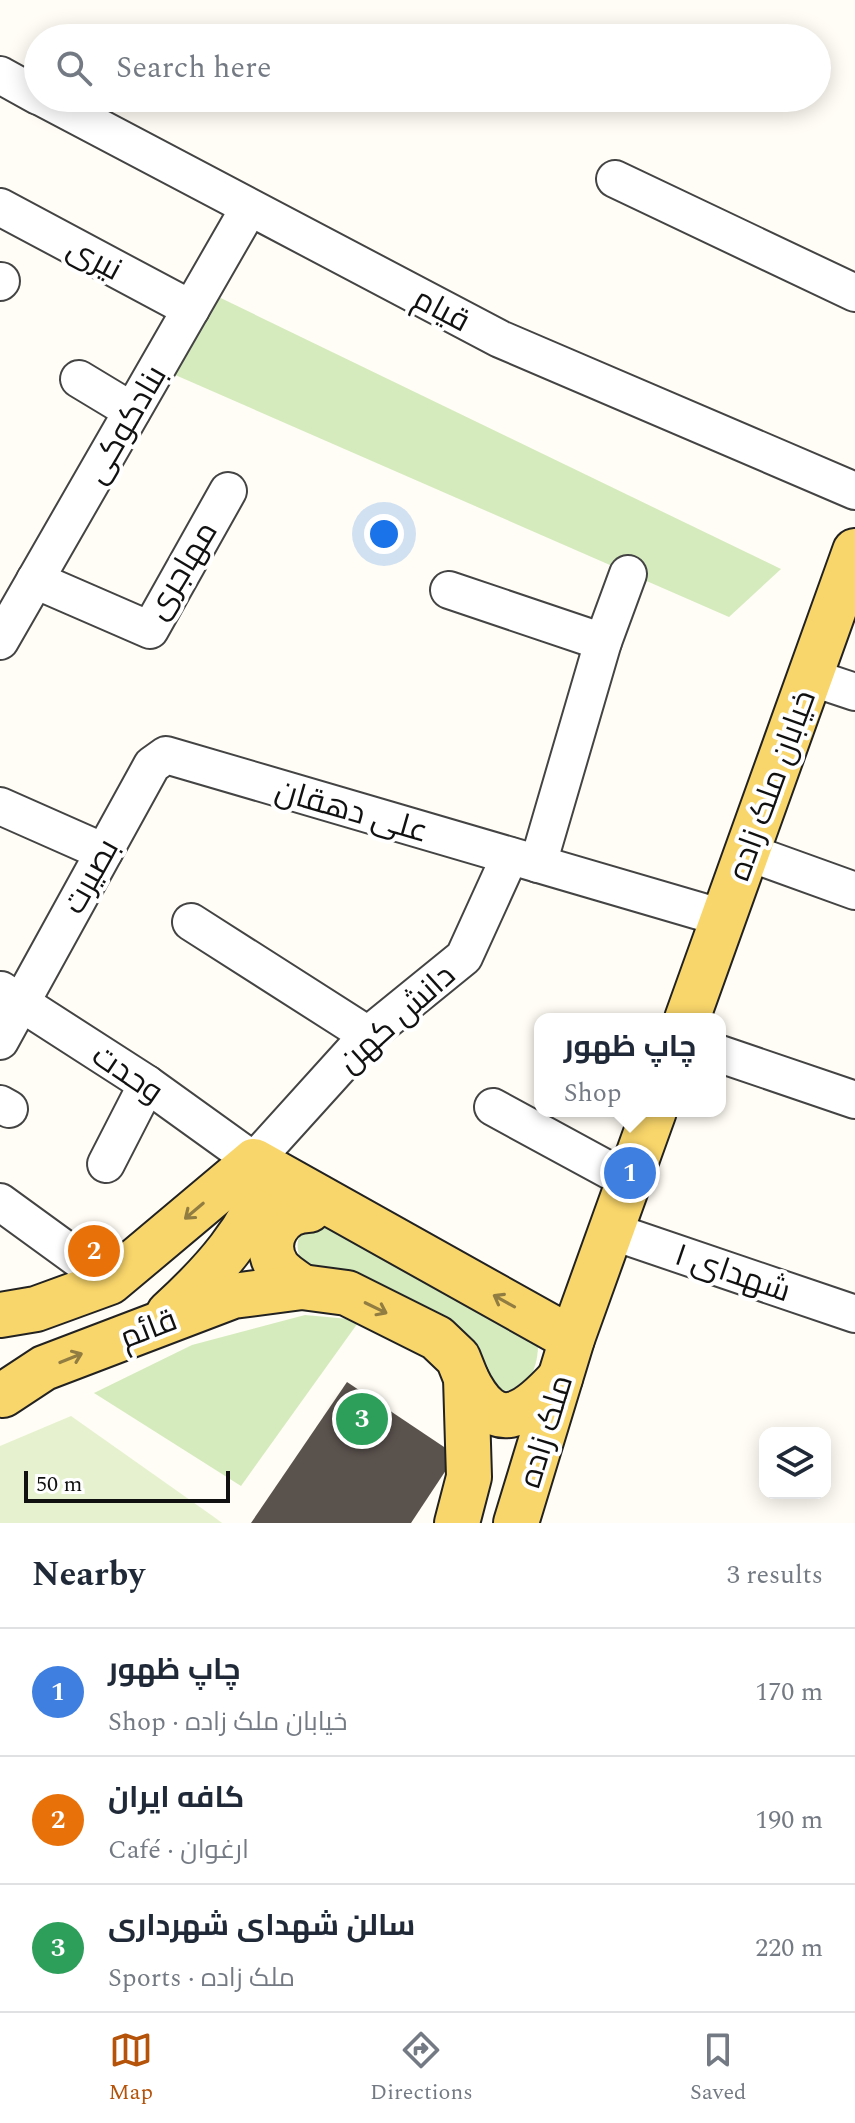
<!DOCTYPE html>
<meta charset="utf-8">
<style>
:root{--surface:#fff;--page:#f6f6f7;--text:#1f2937;--muted:#747a83;--line:#e0e1e3;--accent:#b45309}
body{margin:0;font-family:Spectral,Cairo,serif;background:var(--page);color:var(--text)}
.controls{position:absolute;right:24px;bottom:24px;display:grid;overflow:hidden;border-radius:16px;box-shadow:0 4px 20px #0003}
.controls button{width:72px;height:72px;display:grid;place-items:center;padding:0;border:0;border-bottom:2px solid var(--line);background:var(--surface);color:var(--text);font:40px sans-serif}
.scale{position:absolute;left:24px;bottom:20px;width:206px;box-sizing:border-box;padding-left:8px;border:4px solid #111;border-top:0;font-size:22px;line-height:28px;white-space:nowrap;color:#111;-webkit-text-stroke:6px #fff;paint-order:stroke}
.you{position:absolute;left:384px;top:534px;width:28px;height:28px;margin:-20px;border:6px solid #fff;border-radius:50%;background:#1a73e8;box-shadow:0 0 0 12px #1a73e833}
.badge{display:grid;place-items:center;width:52px;height:52px;border-radius:50%;background:var(--accent);color:#fff;font-size:26px;font-weight:700}
.pin{position:absolute;translate:-50% -50%;border:4px solid #fff;box-shadow:0 2px 8px #0006}
.popup{position:absolute;left:534px;top:1013px;width:192px;height:104px;box-sizing:border-box;display:grid;place-content:center;border-radius:16px;background:var(--surface);filter:drop-shadow(0 2px 6px #0005);font-size:26px;white-space:nowrap;color:var(--muted)}
.popup b{font-size:30px;color:var(--text)}
.popup::after{content:'';position:absolute;left:50%;top:100%;margin-left:-16px;border:16px solid transparent;border-top-color:var(--surface)}
.list{margin:0;padding:0;list-style:none}
h2{display:flex;justify-content:space-between;align-items:center;height:104px;margin:0;padding:0 32px;font-size:34px}
h2 small{font-size:26px;font-weight:400;color:var(--muted)}
.list li{display:grid;grid-template-columns:52px 1fr auto;gap:24px;align-items:center;box-sizing:border-box;height:128px;padding:0 32px;border-top:2px solid var(--line)}
.list b{display:block;font-size:30px;white-space:nowrap}
.list p{margin:0;font-size:26px;white-space:nowrap;color:var(--muted)}
.list em{font-size:26px;font-style:normal;color:var(--muted)}
.icon{flex:none;width:44px;height:44px;fill:none;stroke:currentColor;stroke-width:2;stroke-linecap:round;stroke-linejoin:round}
.map{position:relative;flex:none;width:855px;height:1523px;overflow:hidden}
.search{position:absolute;background:var(--surface);box-shadow:0 4px 20px #0003;left:24px;right:24px;top:24px;height:88px;display:flex;align-items:center;gap:20px;box-sizing:border-box;padding:0 28px;border-radius:44px;color:var(--muted);font-size:30px}
.sheet{height:488px;background:var(--surface)}
nav{display:flex;justify-content:space-around;align-items:center;box-sizing:border-box;height:112px;border-top:2px solid var(--line);background:var(--surface);font-size:22px;color:var(--muted)}
nav a{display:grid;justify-items:center;gap:4px}
nav .on{color:var(--accent)}
.map>svg:first-child{display:block}
.green{fill:#d5ebbd}
.pitch{fill:#e6f2cf}
.building{fill:#5a524d}
.lines{fill:none;stroke-linecap:round;stroke-linejoin:round}
.minor-casing{stroke:#444;stroke-width:40}
.major-casing{stroke:#222;stroke-width:48}
.minor{stroke:#fff;stroke-width:36}
.major{stroke:#f9d66b;stroke-width:44}
.oneway{stroke:#917d42}
.labels{text-anchor:middle;stroke-width:8;stroke-linejoin:round;paint-order:stroke}
.street-label{font-size:32px;fill:#111;stroke:#fff}
</style>
<div class="map">
<svg width="855" height="1523" viewBox="0 0 855 1523">
<rect width="100%" height="100%" fill="#fffdf5"/>
<g class="green">
<polygon points="202,289 781,569 729,617 157,367"/>
<path d="M319 1224 334 1229 538 1338C539 1366 531 1391 500 1391L304 1269C295 1248 292 1230 319 1224Z"/>
<polygon points="305,1315 360,1320 241,1486 94,1393 192,1345"/>
</g>
<polygon class="pitch" points="71,1416 214,1517 222,1523 0,1523 0,1446"/>
<polygon class="building" points="347,1382 456,1455 411,1523 251,1523"/>
<g class="lines">
<defs>
<g id="minor">
<polyline points="0,75 38,96"/>
<polyline points="43,98 500,339 855,491"/>
<polyline points="615,179 855,293"/>
<polyline points="0,207 191,309"/>
<polyline points="0,282 1,281"/>
<polyline points="79,379 132,411"/>
<polyline points="35,580 150,630 228,491"/>
<polyline points="449,590 603,642"/>
<polyline points="0,641 249,208"/>
<polyline points="810,677 855,692"/>
<polyline points="0,806 104,852"/>
<polyline points="747,852 855,891"/>
<polyline points="538,864 603,642 628,574"/>
<polyline points="191,922 368,1035"/>
<polyline points="1,990 147,1084 254,1161 368,1035 464,957 510,856"/>
<polyline points="0,1041 152,765 166,755 723,918"/>
<polyline points="720,1054 855,1100"/>
<polyline points="0,1104 9,1109"/>
<polyline points="493,1107 629,1181"/>
<polyline points="106,1164 147,1084"/>
<polyline points="0,1202 110,1282"/>
<polyline points="611,1231 855,1314"/>
</g>
<g id="major">
<polyline points="687,1019 855,551"/>
<path d="M302 1287C294 1281 282 1274 277 1266 261 1240 280 1210 309 1210"/>
<path d="M169 1313C213 1273 252 1230 271 1172"/>
<polyline points="0,1315 36,1309 110,1282 254,1161 572,1339"/>
<path d="M466 1378C495 1438 525 1416 560 1378"/>
<polyline points="3,1395 44,1368 233,1296 302,1287 347,1293 437,1338 458,1358 466,1378 469,1477 457,1523"/>
<polyline points="516,1523 572,1339 654,1111"/>
</g>
</defs>
<use href="#minor" class="minor-casing"/>
<use href="#major" class="major-casing"/>
<use href="#minor" class="minor"/>
<use href="#major" class="major"/>
</g>
<defs><path id="oneway-shaft" d="M-6 0H5M1.5-3L5.5 0L1.5 3" fill="none" stroke-width="1.6" stroke-linecap="round" stroke-linejoin="round" transform="scale(2)"/></defs>
<g class="oneway">
<use href="#oneway-shaft" transform="translate(194 1211) rotate(140)"/>
<use href="#oneway-shaft" transform="translate(504 1301) rotate(-151)"/>
<use href="#oneway-shaft" transform="translate(376 1308) rotate(26)"/>
<use href="#oneway-shaft" transform="translate(71 1358) rotate(-22)"/>
</g>
<g class="labels">
<g class="street-label">
<text transform="translate(95 258) rotate(28)" y="11">نیری</text>
<text transform="translate(442 309) rotate(28)" y="11">قیام</text>
<text transform="translate(125 424) rotate(-60)" y="11">بنادکوکی</text>
<text transform="translate(181 570) rotate(-59)" y="11">مهاجری</text>
<text transform="translate(771 785) rotate(-70)" y="11">خیابان ملک زاده</text>
<text transform="translate(352 810) rotate(16)" y="11">علی دهقان</text>
<text transform="translate(90 876) rotate(-61)" y="11">بصیرت</text>
<text transform="translate(396 1018) rotate(-42)" y="11">دانش کهن</text>
<text transform="translate(128 1073) rotate(34)" y="11">وحدت</text>
<text transform="translate(733 1272) rotate(19)" y="11">شهدای ۱</text>
<text transform="translate(148 1328) rotate(-21)" y="11">قائم</text>
<text transform="translate(545 1431) rotate(-73)" y="11">ملک زاده</text>
</g>
</g>
</svg>
<div class="controls">
<button><svg class="icon" aria-label="layers" viewBox="0 0 24 24"><path d="M12 4l9 5-9 5-9-5zM3 14l9 5 9-5"/></svg></button>
</div>
<div class="scale">50 m</div>
<div class="you"></div>
<div class="pin badge" style="left:630px;top:1173px;background:#3f7fe0">1</div>
<div class="popup"><b>چاپ ظهور</b>Shop</div>
<div class="pin badge" style="left:94px;top:1251px;background:#e8710a">2</div>
<div class="pin badge" style="left:362px;top:1419px;background:#2e9e5b">3</div>
<div class="search"><svg class="icon" aria-label="search" viewBox="0 0 24 24"><circle cx="10" cy="10" r="6"/><path d="M15 15l6 6"/></svg>Search here</div>
</div>
<section class="sheet">
<h2>Nearby<small>3 results</small></h2>
<ul class="list">
<li><span class="badge" style="background:#3f7fe0">1</span><div><b>چاپ ظهور</b><p>Shop · خیابان ملک زاده</p></div><em>170 m</em></li>
<li><span class="badge" style="background:#e8710a">2</span><div><b>کافه ایران</b><p>Café · ارغوان</p></div><em>190 m</em></li>
<li><span class="badge" style="background:#2e9e5b">3</span><div><b>سالن شهدای شهرداری</b><p>Sports · ملک زاده</p></div><em>220 m</em></li>
</ul>
</section>
<nav>
<a class="on"><svg class="icon" aria-label="map" viewBox="0 0 24 24"><path d="M3 6l6-2 6 2 6-2v14l-6 2-6-2-6 2zM9 4v14M15 6v14"/></svg>Map</a>
<a><svg class="icon" aria-label="directions" viewBox="0 0 24 24"><path d="M12 3l9 9-9 9-9-9zM9 14v-3h6M13 9l2 2-2 2"/></svg>Directions</a>
<a><svg class="icon" aria-label="saved" viewBox="0 0 24 24"><path d="M7 4h10v16l-5-4-5 4z"/></svg>Saved</a>
</nav>
